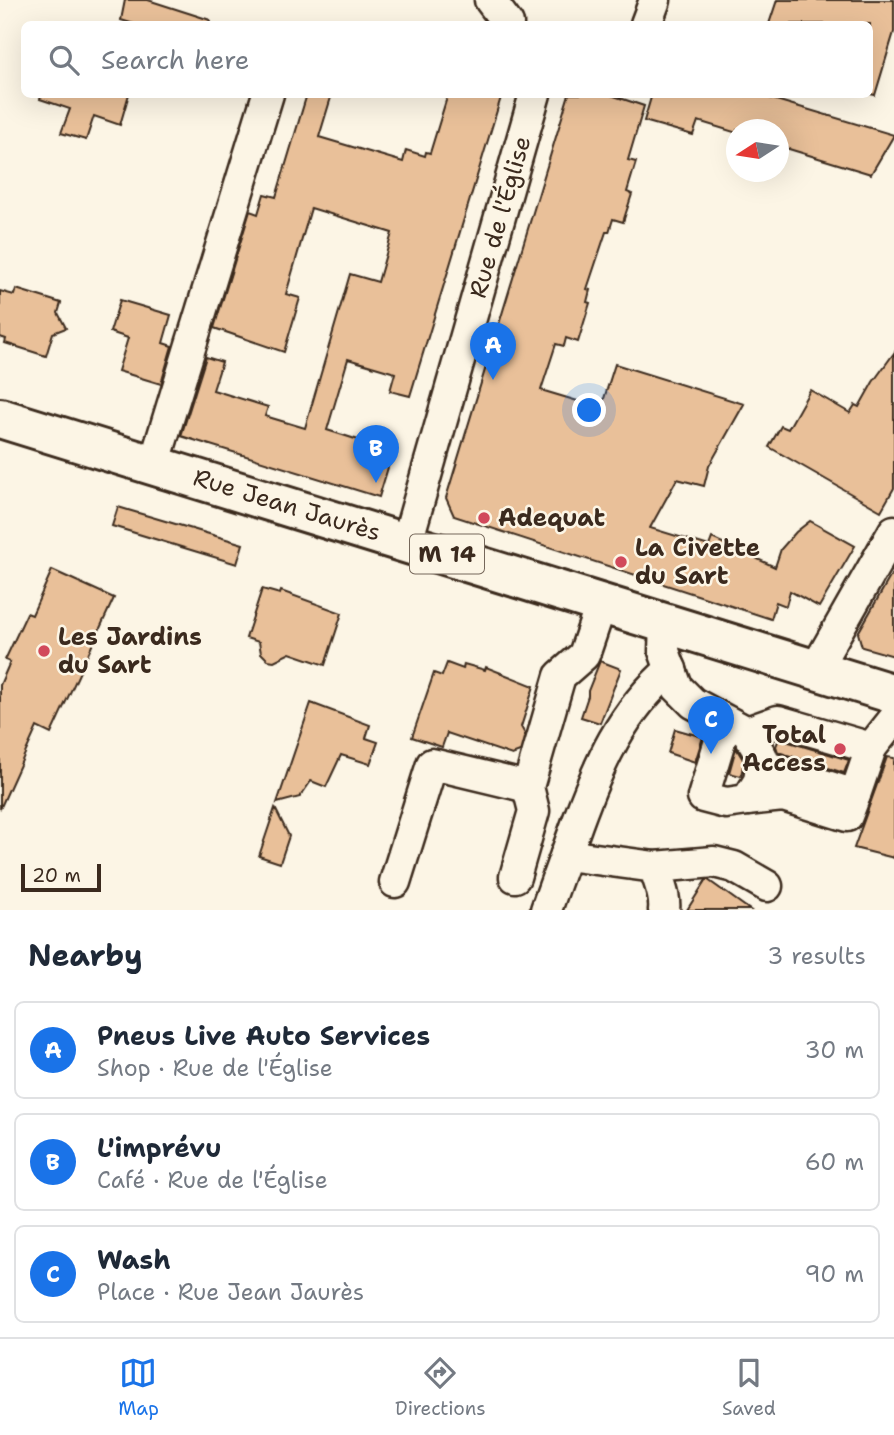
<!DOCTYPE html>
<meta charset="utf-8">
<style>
:root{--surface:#fff;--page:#f2f2f3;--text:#1f2937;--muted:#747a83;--line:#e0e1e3;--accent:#1a73e8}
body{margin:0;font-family:"Shantell Sans",sans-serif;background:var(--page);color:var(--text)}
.compass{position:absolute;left:726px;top:119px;width:63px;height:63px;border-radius:50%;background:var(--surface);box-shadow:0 7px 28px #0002;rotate:258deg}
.scale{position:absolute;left:21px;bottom:18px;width:80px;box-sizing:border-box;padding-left:7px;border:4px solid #3b2a1e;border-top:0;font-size:19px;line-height:24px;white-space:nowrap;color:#3b2a1e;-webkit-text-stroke:5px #fcf5e5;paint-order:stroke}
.you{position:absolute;left:590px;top:411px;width:24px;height:24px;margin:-18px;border:5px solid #fff;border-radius:50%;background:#1a73e8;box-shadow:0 0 0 10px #1a73e833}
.badge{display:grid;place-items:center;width:46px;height:46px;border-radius:50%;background:var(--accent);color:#fff;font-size:23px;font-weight:700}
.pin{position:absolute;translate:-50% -58px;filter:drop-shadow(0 2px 4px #0008)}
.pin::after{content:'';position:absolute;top:37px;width:24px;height:21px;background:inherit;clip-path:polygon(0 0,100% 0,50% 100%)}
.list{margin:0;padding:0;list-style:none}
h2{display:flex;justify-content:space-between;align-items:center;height:91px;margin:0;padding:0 28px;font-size:30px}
h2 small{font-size:23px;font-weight:400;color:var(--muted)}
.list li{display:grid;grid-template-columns:46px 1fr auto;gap:21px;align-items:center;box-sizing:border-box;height:98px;margin:0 14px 14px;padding:0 14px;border:2px solid var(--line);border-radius:10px}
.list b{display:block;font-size:26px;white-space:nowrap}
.list p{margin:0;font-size:23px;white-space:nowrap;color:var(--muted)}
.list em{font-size:23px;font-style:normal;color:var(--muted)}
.icon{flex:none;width:38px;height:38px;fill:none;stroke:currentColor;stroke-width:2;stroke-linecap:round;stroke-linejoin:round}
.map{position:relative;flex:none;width:894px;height:910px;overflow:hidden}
.search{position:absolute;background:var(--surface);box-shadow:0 7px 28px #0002;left:21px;right:21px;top:21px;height:77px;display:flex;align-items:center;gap:18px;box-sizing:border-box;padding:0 24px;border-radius:10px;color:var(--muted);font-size:26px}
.sheet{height:427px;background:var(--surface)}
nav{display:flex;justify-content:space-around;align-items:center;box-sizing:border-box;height:98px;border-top:2px solid var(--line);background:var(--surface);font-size:19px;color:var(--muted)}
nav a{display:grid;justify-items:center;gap:4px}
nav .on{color:var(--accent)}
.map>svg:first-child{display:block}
.building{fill:#e9c099;stroke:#3b2a1e;stroke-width:2}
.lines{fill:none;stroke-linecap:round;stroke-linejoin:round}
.minor-casing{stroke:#3b2a1e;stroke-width:35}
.major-casing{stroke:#3b2a1e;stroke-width:44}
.minor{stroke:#fcf5e5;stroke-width:30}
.major{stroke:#fcf5e5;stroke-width:38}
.poi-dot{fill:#d1495b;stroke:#fcf5e5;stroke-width:2.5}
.labels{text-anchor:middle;stroke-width:5;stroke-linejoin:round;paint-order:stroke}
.shield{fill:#fcf5e5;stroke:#75675a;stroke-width:2}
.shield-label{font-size:23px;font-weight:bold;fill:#3b2a1e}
.street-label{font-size:24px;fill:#3b2a1e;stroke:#fcf5e5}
.poi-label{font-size:24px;font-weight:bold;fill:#3b2a1e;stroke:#fcf5e5;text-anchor:start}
</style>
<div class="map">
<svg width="894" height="910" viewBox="0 0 894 910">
<rect width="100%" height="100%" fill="#fcf5e5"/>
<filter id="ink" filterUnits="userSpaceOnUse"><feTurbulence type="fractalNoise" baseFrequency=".0143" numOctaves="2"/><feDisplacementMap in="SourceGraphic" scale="14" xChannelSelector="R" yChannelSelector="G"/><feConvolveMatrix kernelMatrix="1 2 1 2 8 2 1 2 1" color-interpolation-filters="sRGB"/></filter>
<g filter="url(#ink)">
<g class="building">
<polygon points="125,0 148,0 210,20 209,24 134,24 121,20"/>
<polygon points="777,0 894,0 894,32 875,95 870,94 870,24 769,24"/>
<polygon points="41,94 129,94 120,125 94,116 86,140 61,133 70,109 40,99"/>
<polygon points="307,94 332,94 319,137 403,162 406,150 425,156 426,152 430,153 448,94 502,94 410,396 390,391 395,373 348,359 327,430 393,451 379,497 181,436 206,357 222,362 213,390 268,407 265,416 305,428 350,274 378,282 392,233 311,208 286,294 300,298 284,352 214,328 250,211 258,214 264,194 276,197"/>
<polygon points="569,94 608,94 644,106 628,160 636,162 627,192 632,194 623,222 613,219 609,232 606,232 587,289 590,290 587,302 590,303 578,342 566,338 564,346 556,344 541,390 601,408 615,364 744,404 709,466 704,486 677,479 650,528 709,546 712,538 775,567 781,549 796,532 810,521 855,546 819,607 790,591 786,606 776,602 771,619 454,516 446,498"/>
<polygon points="652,94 756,94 894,135 871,174 779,146 779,130 737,130 737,133 698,121 693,135 644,121"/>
<polygon points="16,289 61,303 58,313 66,328 53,333 46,356 5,343 6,339 0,337 0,291 14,295"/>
<polygon points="120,300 171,315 163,343 172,346 161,384 118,371 128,338 110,332"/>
<polygon points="894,353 894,488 881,511 769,447 781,426 788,429 810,390 850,413 855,405 859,407 873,382"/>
<polygon points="118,507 243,544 237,564 112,526"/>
<polygon points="52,570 114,598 51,734 37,727 0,809 0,685 10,662 5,660 27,613 32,615"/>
<polygon points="894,570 894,656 862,647 858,633"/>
<polygon points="262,589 280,594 281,591 342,613 325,665 290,653 274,661 268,660 261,653 259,642 246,638"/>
<polygon points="600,661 621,669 600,723 581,717 588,696 588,691"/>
<polygon points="447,663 463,669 464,664 485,670 486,667 534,686 521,727 525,734 520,752 512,755 447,733 442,747 412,737 434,673 442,676"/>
<polygon points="311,703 370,725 366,738 378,742 370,764 341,755 326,787 311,781 300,797 277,803"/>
<polygon points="675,729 703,737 695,762 668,753"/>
<polygon points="779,739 849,760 844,773 778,752 776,746"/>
<polygon points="736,748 744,761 741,776 729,773"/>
<polygon points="887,757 894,758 894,858 854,848"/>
<polygon points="275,808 289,836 280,863 259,856"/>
<polygon points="706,880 708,880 750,910 687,910"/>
</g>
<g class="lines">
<defs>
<g id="minor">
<polyline points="490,0 508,24"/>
<polyline points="646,24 655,0"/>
<polyline points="154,465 268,94"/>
<polyline points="407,542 535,94"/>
<polyline points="665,622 664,651 677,687 693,703 747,732 762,757 759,781 747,800 726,803 703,797 726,721"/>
<polyline points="815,670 894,531"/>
<polyline points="747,732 778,721 871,748 894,719"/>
<polyline points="761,765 855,795 871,748"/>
<polyline points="747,800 783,796 847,816 855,795"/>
<path d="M566 855 655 867C658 882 666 895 664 910"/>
<polyline points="655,867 714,862 734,867 767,886"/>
<polyline points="515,877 534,811 528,787 560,676 584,655 602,602"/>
<polyline points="395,882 432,764 528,787"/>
<path d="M546 910C556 881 567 852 577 824 599 764 621 712 671 669"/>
</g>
<polyline id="major" points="0,418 894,694"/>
</defs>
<use href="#minor" class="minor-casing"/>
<use href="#major" class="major-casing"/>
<use href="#minor" class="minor"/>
<use href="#major" class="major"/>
</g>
</g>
<g class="poi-dot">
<circle cx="484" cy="518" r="7"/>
<circle cx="621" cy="562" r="7"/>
<circle cx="44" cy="651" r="7"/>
<circle cx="840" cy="749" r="7"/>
</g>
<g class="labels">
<rect class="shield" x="410" y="534.5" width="74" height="39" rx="5"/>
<g class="shield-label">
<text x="447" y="562">M 14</text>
</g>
<g class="street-label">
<text transform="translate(500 217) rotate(-74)" y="8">Rue de l'Église</text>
<text transform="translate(287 505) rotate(17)" y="8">Rue Jean Jaurès</text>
</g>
<g class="poi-label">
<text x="498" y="526">Adequat</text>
<text x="635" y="556">La Civette<tspan x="635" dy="28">du Sart</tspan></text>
<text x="58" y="645">Les Jardins<tspan x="58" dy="28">du Sart</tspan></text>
<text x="826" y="743" text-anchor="end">Total<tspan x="826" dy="28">Access</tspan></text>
</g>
</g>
</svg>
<svg class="compass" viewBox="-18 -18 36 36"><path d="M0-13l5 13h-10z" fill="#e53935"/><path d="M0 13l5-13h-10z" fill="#747a83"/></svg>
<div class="scale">20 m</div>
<div class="you"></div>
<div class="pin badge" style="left:493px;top:380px">A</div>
<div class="pin badge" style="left:376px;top:483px">B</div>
<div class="pin badge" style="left:711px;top:754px">C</div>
<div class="search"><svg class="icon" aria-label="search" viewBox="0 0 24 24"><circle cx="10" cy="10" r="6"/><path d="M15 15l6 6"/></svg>Search here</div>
</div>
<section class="sheet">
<h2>Nearby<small>3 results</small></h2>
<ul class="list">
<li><span class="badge">A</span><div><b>Pneus Live Auto Services</b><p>Shop · Rue de l'Église</p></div><em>30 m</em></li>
<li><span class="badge">B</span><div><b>L'imprévu</b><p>Café · Rue de l'Église</p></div><em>60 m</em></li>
<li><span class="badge">C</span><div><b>Wash</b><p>Place · Rue Jean Jaurès</p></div><em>90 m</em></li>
</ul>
</section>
<nav>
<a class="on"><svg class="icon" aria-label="map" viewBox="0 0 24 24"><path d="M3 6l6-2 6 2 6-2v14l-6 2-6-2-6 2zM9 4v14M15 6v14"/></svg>Map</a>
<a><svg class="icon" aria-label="directions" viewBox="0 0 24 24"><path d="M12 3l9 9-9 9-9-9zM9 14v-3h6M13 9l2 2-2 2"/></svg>Directions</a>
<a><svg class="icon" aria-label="saved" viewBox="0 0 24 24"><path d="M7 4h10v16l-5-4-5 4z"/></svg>Saved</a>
</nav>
